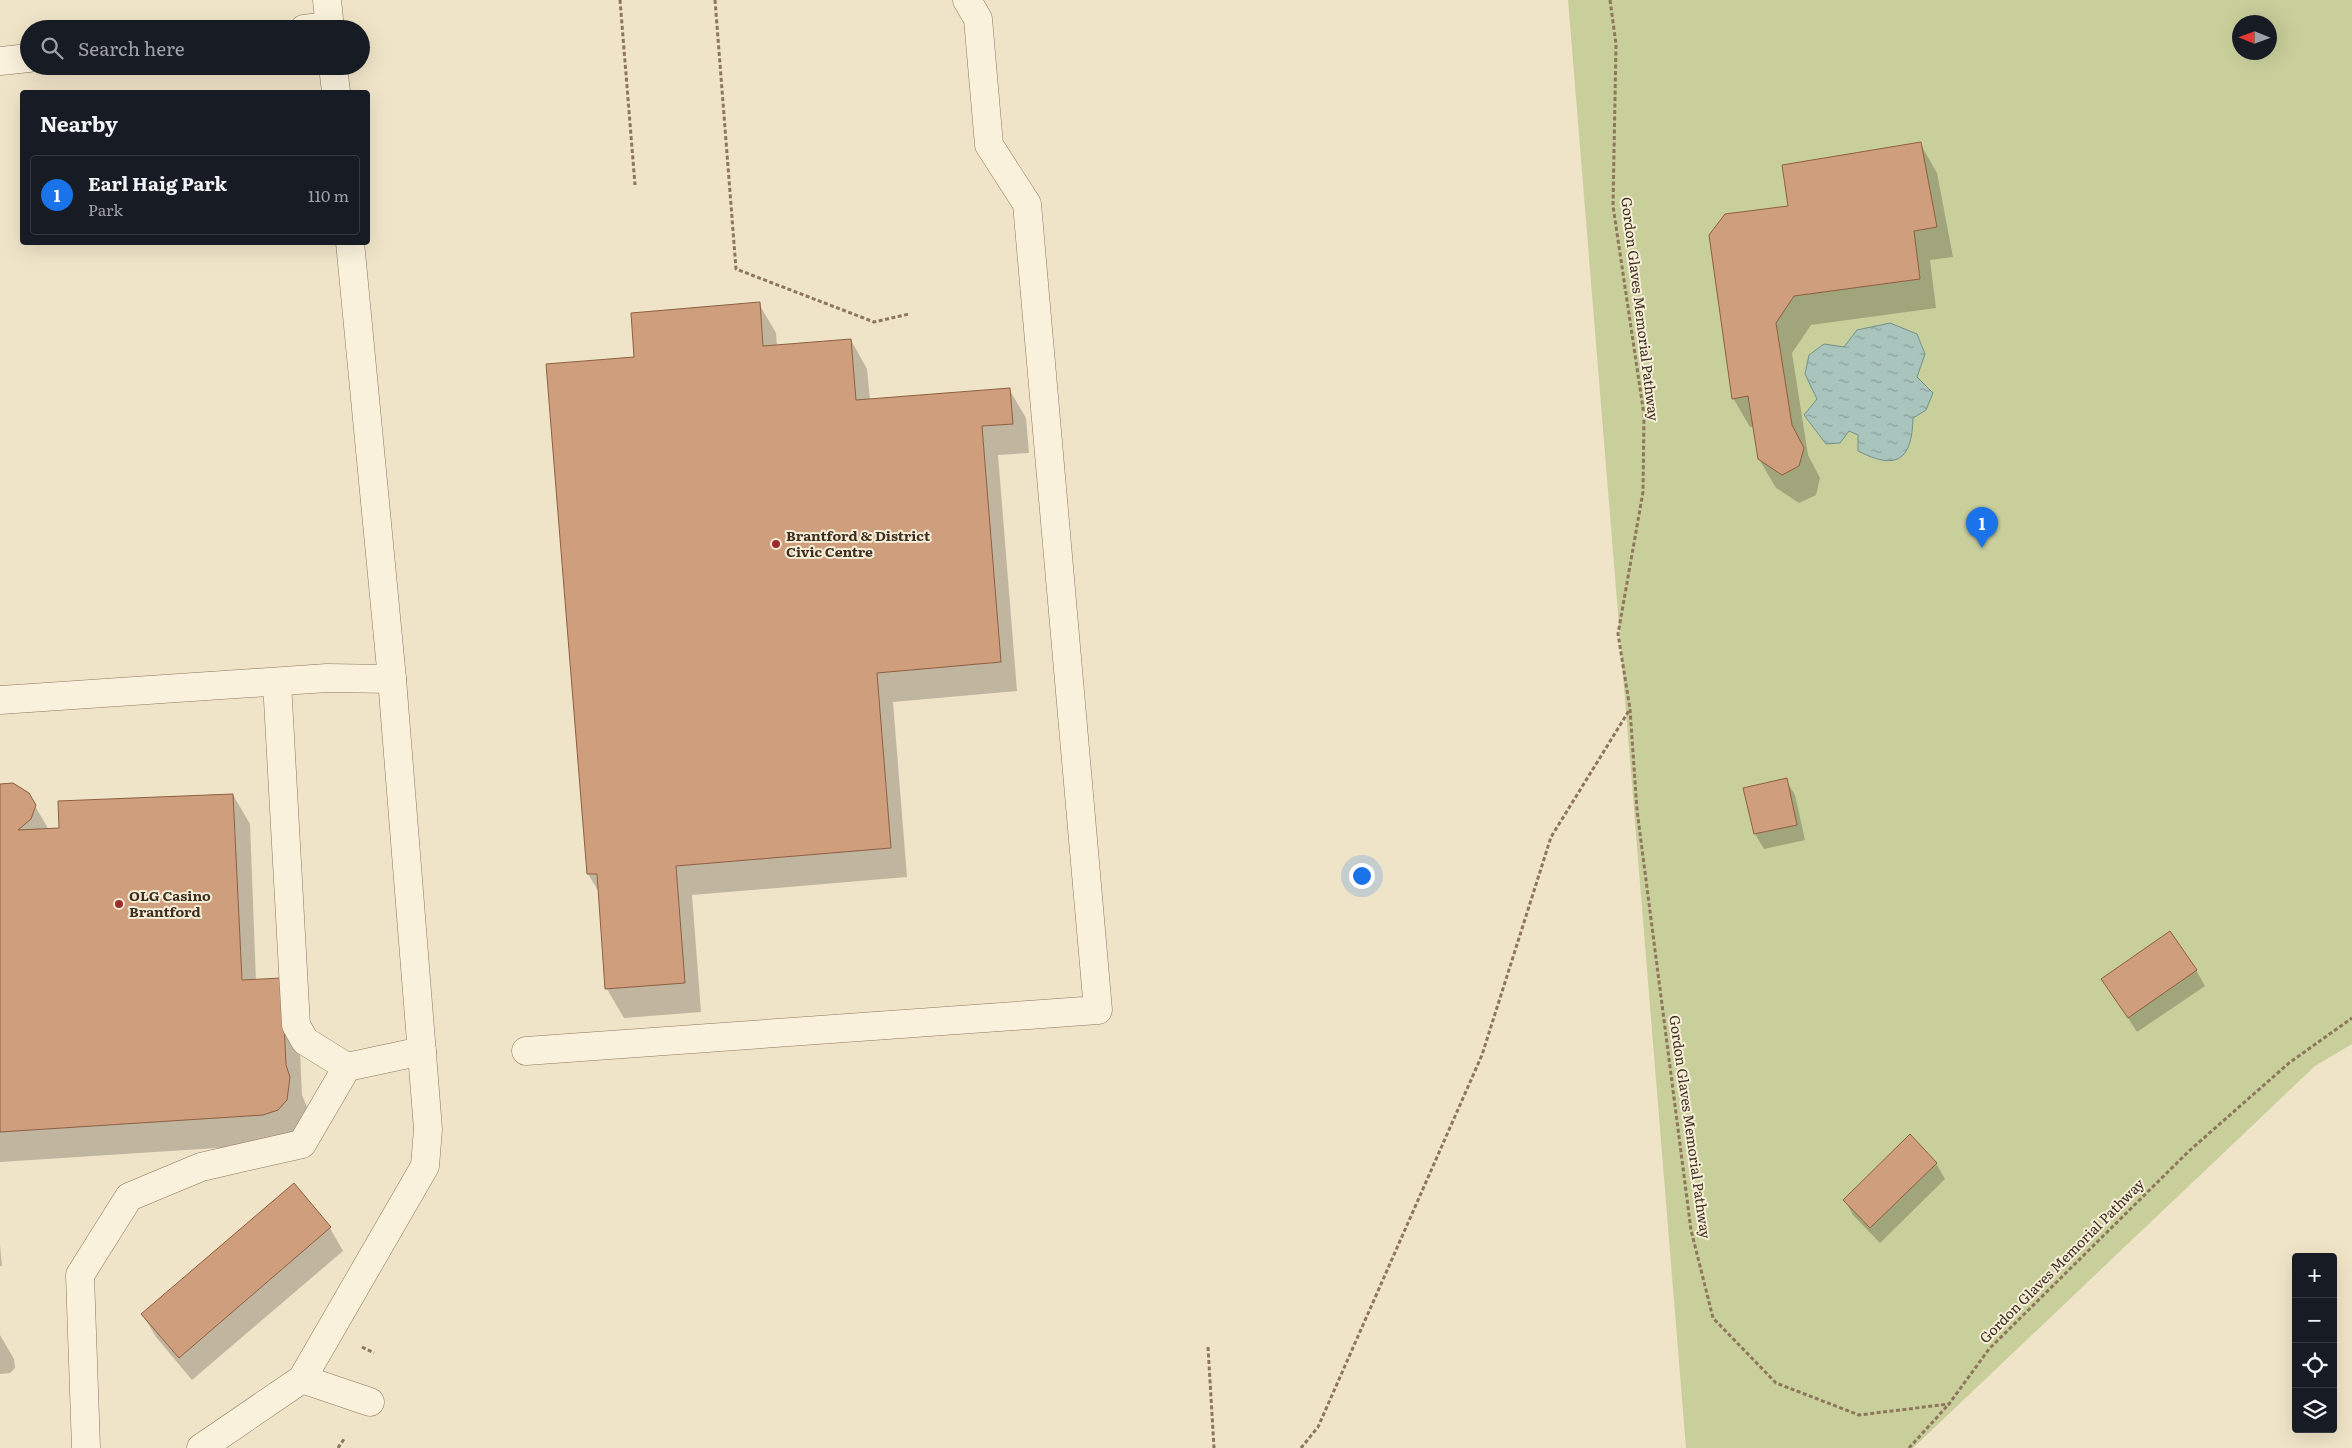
<!DOCTYPE html>
<meta charset="utf-8">
<style>
:root{--surface:#171b24;--page:#20242c;--text:#f1f3f6;--muted:#9ea1a6;--line:#363941;--accent:#1a73e8}
body{margin:0;font-family:Literata,serif;background:var(--page);color:var(--text)}
.controls{position:absolute;right:15px;bottom:15px;display:grid;overflow:hidden;border-radius:5px;box-shadow:0 5px 20px #0002}
.controls button{width:45px;height:45px;display:grid;place-items:center;padding:0;border:0;border-bottom:1px solid var(--line);background:var(--surface);color:var(--text);font:25px sans-serif}
.compass{position:absolute;left:2232px;top:15px;width:45px;height:45px;border-radius:50%;background:var(--surface);box-shadow:0 5px 20px #0002;rotate:271deg}
.you{position:absolute;left:1361px;top:875px;width:18px;height:18px;margin:-12px;border:4px solid #fff;border-radius:50%;background:#1a73e8;box-shadow:0 0 0 8px #1a73e833}
.badge{display:grid;place-items:center;width:32px;height:32px;border-radius:50%;background:var(--accent);color:#fff;font-size:16px;font-weight:700}
.pin{position:absolute;translate:-50% -41px;filter:drop-shadow(0 1px 2px #0008)}
.pin::after{content:'';position:absolute;top:26px;width:18px;height:15px;background:inherit;clip-path:polygon(0 0,100% 0,50% 100%)}
.list{margin:0;padding:0;list-style:none}
h2{display:flex;justify-content:space-between;align-items:center;height:65px;margin:0;padding:0 20px;font-size:21px}
h2 small{font-size:16px;font-weight:400;color:var(--muted)}
.list li{display:grid;grid-template-columns:32px 1fr auto;gap:15px;align-items:center;box-sizing:border-box;height:80px;margin:0 10px 10px;padding:0 10px;border:1px solid var(--line);border-radius:5px}
.list b{display:block;font-size:19px;white-space:nowrap}
.list p{margin:0;font-size:16px;white-space:nowrap;color:var(--muted)}
.list em{font-size:16px;font-style:normal;color:var(--muted)}
.icon{flex:none;width:28px;height:28px;fill:none;stroke:currentColor;stroke-width:2;stroke-linecap:round;stroke-linejoin:round}
.map{position:relative;flex:none;width:2352px;height:1448px;overflow:hidden}
.search{position:absolute;background:var(--surface);box-shadow:0 5px 20px #0002;left:20px;top:20px;width:350px;height:55px;display:flex;align-items:center;gap:12px;box-sizing:border-box;padding:0 18px;border-radius:28px;color:var(--muted);font-size:19px}
.panel{position:absolute;background:var(--surface);box-shadow:0 5px 20px #0002;left:20px;top:90px;width:350px;height:155px;border-radius:5px}
.map>svg:first-child{display:block}
.green{fill:#c9cf9b;fill-rule:evenodd}
.water{fill:url(#water-ripples);stroke:#6f938a}
.shadow{fill:#0003}
.building{fill:#cf9f7d;stroke:#8d5f41}
.lines{fill:none;stroke-linecap:round;stroke-linejoin:round}
.minor-casing{stroke:#8d765c;stroke-width:29}
.path{stroke:#8d765c;stroke-width:3;stroke-dasharray:4 2.5;stroke-linecap:butt}
.minor{stroke:#faf1dc;stroke-width:28}
.poi-dot{fill:#9e2a2b;stroke:#f7eed8;stroke-width:2}
.labels{text-anchor:middle;stroke-width:4;stroke-linejoin:round;paint-order:stroke}
.street-label{font-size:14px;fill:#3d2e20;stroke:#f7eed8}
.poi-label{font-size:14px;font-weight:bold;fill:#3d2e20;stroke:#f7eed8;text-anchor:start}
</style>
<div class="map">
<svg width="2352" height="1448" viewBox="0 0 2352 1448">
<defs>
<pattern id="water-ripples" width="26" height="14" patternUnits="userSpaceOnUse" patternTransform="scale(1.25)"><rect width="26" height="14" fill="#a9c4bc"/><path d="M2 4q2-2 4 0t4 0M15 11q2-2 4 0t4 0" fill="none" stroke="#8ba098"/></pattern>
</defs>
<rect width="100%" height="100%" fill="#f0e4c8"/>
<path class="green" d="M1568 0H2352V1044L2315 1066 1913 1448H1686ZM2240 22H2270V52H2240Z"/>
<path class="water" d="M1890 323 1917 334 1925 354 1917 377 1933 393 1926 410 1913 418C1912 460 1897 471 1858 451V435L1849 431 1840 443 1826 444 1804 415 1817 399 1805 374 1809 355 1824 344 1844 347 1857 330Z"/>
<g class="shadow">
<polygon points="1920,143 1937,173 1953,257 1930,260 1936,308 1811,325 1792,353 1808,455 1820,478 1816,495 1799,503 1776,488 1759,459 1754,427 1750,427 1733,398 1790,207"/>
<polygon points="759,304 776,333 777,346 851,340 867,369 870,400 1009,389 1026,418 1029,453 998,455 1017,691 893,702 907,877 692,895 701,1012 624,1018 607,989 600,894 588,874 547,366 636,358"/>
<polygon points="1786,780 1795,795 1805,840 1764,849 1755,834"/>
<polygon points="0,785 28,794 49,830 233,795 250,824 256,981 298,1009 302,1095 307,1107 303,1130 281,1144 0,1162"/>
<polygon points="2196,970 2205,986 2137,1032 2103,979"/>
<polygon points="1936,1163 1945,1179 1880,1243 1853,1215 1845,1200"/>
<polygon points="293,1185 330,1228 343,1251 192,1380 156,1337 143,1315"/>
<polygon points="0,1245 2,1266 0,1266"/>
<polygon points="0,1335 14,1359 15,1368 10,1373 0,1374"/>
</g>
<g class="building">
<polygon points="1921,142 1937,227 1914,231 1920,279 1794,296 1776,323 1792,425 1804,448 1799,466 1782,475 1758,459 1748,396 1732,399 1709,235 1725,214 1788,206 1782,165"/>
<polygon points="760,302 763,346 851,339 856,400 1010,388 1013,424 982,426 1001,662 877,673 891,848 676,866 685,983 605,989 597,874 587,874 546,364 634,357 631,313"/>
<polygon points="1787,778 1797,825 1754,834 1743,788"/>
<polygon points="13,783 29,793 36,805 31,819 18,830 59,828 58,801 233,794 242,980 282,978 286,1065 290,1077 287,1100 278,1110 263,1115 0,1132 0,784"/>
<polygon points="2170,931 2197,970 2128,1018 2101,979"/>
<polygon points="1910,1134 1937,1163 1870,1228 1843,1200"/>
<polygon points="294,1183 331,1227 179,1358 141,1314"/>
</g>
<g class="lines">
<defs>
<g id="minor">
<polyline points="327,0 330,29"/>
<polyline points="304,29 329,26"/>
<polyline points="0,61 29,58"/>
<polyline points="333,66 336,92"/>
<polyline points="277,682 296,1025 305,1041 347,1067"/>
<polyline points="0,700 327,678 392,679"/>
<polyline points="526,1051 1098,1010 1027,204 989,145 978,19 967,0"/>
<polyline points="302,1379 370,1402"/>
<polyline points="86,1448 80,1275 129,1197 201,1167 302,1144 347,1067 422,1051"/>
<polyline points="201,1448 302,1379 425,1166 428,1129 392,679 350,242"/>
</g>
</defs>
<use href="#minor" class="minor-casing"/>
<g class="path">
<polyline points="620,0 635,185"/>
<polyline points="715,0 736,269 874,322 909,314"/>
<polyline points="1610,0 1616,44 1613,206 1644,415 1643,492 1618,634 1630,709 1637,810 1691,1230 1713,1318 1776,1383 1859,1415 1949,1404 1989,1349 2189,1151 2289,1063 2352,1018"/>
<polyline points="362,1347 374,1353"/>
<polyline points="1208,1347 1214,1448"/>
<polyline points="338,1448 344,1439"/>
<polyline points="1301,1448 1318,1427 1482,1055 1551,837 1630,709"/>
<polyline points="1909,1448 1949,1404"/>
</g>
<use href="#minor" class="minor"/>
</g>
<g class="poi-dot">
<circle cx="776" cy="544" r="5"/>
<circle cx="119" cy="904" r="5"/>
</g>
<g class="labels">
<g class="street-label">
<text transform="translate(1640 309) rotate(83)" y="5">Gordon Glaves Memorial Pathway</text>
<text transform="translate(1690 1127) rotate(82)" y="5">Gordon Glaves Memorial Pathway</text>
<text transform="translate(2062 1261) rotate(-45)" y="5">Gordon Glaves Memorial Pathway</text>
</g>
<g class="poi-label">
<text x="786" y="541">Brantford &amp; District<tspan x="786" dy="16">Civic Centre</tspan></text>
<text x="129" y="901">OLG Casino<tspan x="129" dy="16">Brantford</tspan></text>
</g>
</g>
</svg>
<div class="controls">
<button>+</button>
<button>−</button>
<button><svg class="icon" aria-label="locate" viewBox="0 0 24 24"><circle cx="12" cy="12" r="6"/><path d="M12 2v4M12 18v4M2 12h4M18 12h4"/></svg></button>
<button><svg class="icon" aria-label="layers" viewBox="0 0 24 24"><path d="M12 4l9 5-9 5-9-5zM3 14l9 5 9-5"/></svg></button>
</div>
<svg class="compass" viewBox="-18 -18 36 36"><path d="M0-13l5 13h-10z" fill="#e53935"/><path d="M0 13l5-13h-10z" fill="#9ea1a6"/></svg>
<div class="you"></div>
<div class="pin badge" style="left:1982px;top:548px">1</div>
<div class="search"><svg class="icon" aria-label="search" viewBox="0 0 24 24"><circle cx="10" cy="10" r="6"/><path d="M15 15l6 6"/></svg>Search here</div>
<section class="panel">
<h2>Nearby<small></small></h2>
<ul class="list">
<li><span class="badge">1</span><div><b>Earl Haig Park</b><p>Park</p></div><em>110 m</em></li>
</ul>
</section>
</div>
